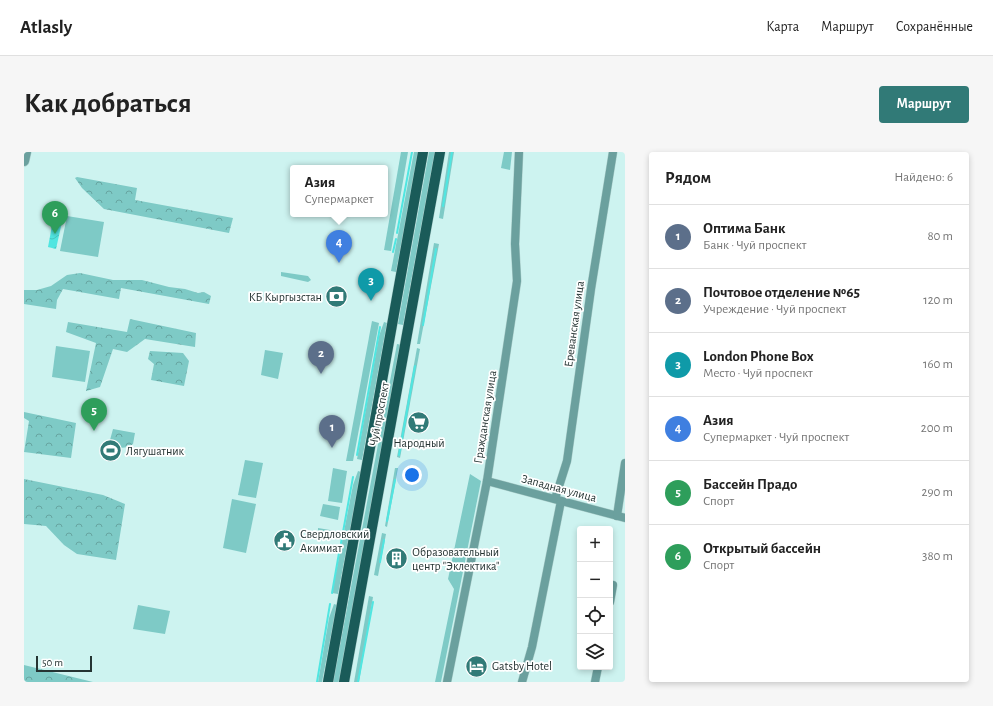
<!DOCTYPE html>
<html lang="ru">
<meta charset="utf-8">
<style>
:root{--surface:#fff;--page:#f6f6f6;--text:#222;--muted:#767676;--line:#e0e0e0;--accent:#317a77}
body{margin:0;font-family:"Alegreya Sans",sans-serif;background:var(--page);color:var(--text)}
.controls{position:absolute;right:12px;bottom:12px;display:grid;overflow:hidden;border-radius:4px;box-shadow:0 2px 6px #0003}
.controls button{width:36px;height:36px;display:grid;place-items:center;padding:0;border:0;border-bottom:1px solid var(--line);background:var(--surface);color:var(--text);font:20px sans-serif}
.scale{position:absolute;left:12px;bottom:10px;width:56px;box-sizing:border-box;padding-left:4px;border:2px solid #253433;border-top:0;font-size:11px;line-height:14px;white-space:nowrap;color:#253433;-webkit-text-stroke:3px #fff;paint-order:stroke}
.you{position:absolute;left:388px;top:323px;width:14px;height:14px;margin:-10px;border:3px solid #fff;border-radius:50%;background:#1a73e8;box-shadow:0 0 0 6px #1a73e833}
.badge{display:grid;place-items:center;width:26px;height:26px;border-radius:50%;background:var(--accent);color:#fff;font-size:13px;font-weight:700}
.pin{position:absolute;translate:-50% -33px;filter:drop-shadow(0 1px 2px #0008)}
.pin::after{content:'';position:absolute;top:21px;width:14px;height:12px;background:inherit;clip-path:polygon(0 0,100% 0,50% 100%)}
.popup{position:absolute;left:266px;top:13px;width:98px;height:52px;box-sizing:border-box;display:grid;place-content:center;border-radius:4px;background:var(--surface);filter:drop-shadow(0 1px 3px #0005);font-size:13px;white-space:nowrap;color:var(--muted)}
.popup b{font-size:15px;color:var(--text)}
.popup::after{content:'';position:absolute;left:50%;top:100%;margin-left:-8px;border:8px solid transparent;border-top-color:var(--surface)}
.list{margin:0;padding:0;list-style:none}
h2{display:flex;justify-content:space-between;align-items:center;height:52px;margin:0;padding:0 16px;font-size:17px}
h2 small{font-size:13px;font-weight:400;color:var(--muted)}
.list li{display:grid;grid-template-columns:26px 1fr auto;gap:12px;align-items:center;box-sizing:border-box;height:64px;padding:0 16px;border-top:1px solid var(--line)}
.list b{display:block;font-size:15px;white-space:nowrap}
.list p{margin:0;font-size:13px;white-space:nowrap;color:var(--muted)}
.list em{font-size:13px;font-style:normal;color:var(--muted)}
.icon{flex:none;width:22px;height:22px;fill:none;stroke:currentColor;stroke-width:2;stroke-linecap:round;stroke-linejoin:round}
.map{position:relative;flex:none;width:601px;height:530px;overflow:hidden;border-radius:4px}
header{display:flex;align-items:center;gap:24px;box-sizing:border-box;height:56px;padding:0 20px;background:var(--surface);border-bottom:1px solid var(--line)}
header strong{font-size:19px}
nav{display:flex;gap:22px;margin-inline-start:auto;font-size:14px}
.intro{display:flex;align-items:center;justify-content:space-between;box-sizing:border-box;height:96px;padding:0 24px}
h1{margin:0;font-size:28px}
.button{padding:10px 18px;border-radius:4px;background:var(--accent);color:#fff;font-size:14px;font-weight:700}
main{display:flex;gap:24px;padding:0 24px}
aside{flex:1;background:var(--surface);border-radius:4px;box-shadow:0 2px 6px #0003}
.map>svg:first-child{display:block}
.green{fill:#7ecac6}
.forest{fill:url(#forest-crowns)}
.water{fill:url(#water-waves)}
.lines{fill:none;stroke-linecap:round;stroke-linejoin:round}
.stream{stroke:#50e6e1;stroke-width:2}
.minor-casing{stroke:#abcdca;stroke-width:9}
.tertiary-casing{stroke:#abcdca;stroke-width:11}
.primary-casing{stroke:#abcdca;stroke-width:11}
.minor{stroke:#6ba09e;stroke-width:8}
.tertiary{stroke:#6ba09e;stroke-width:10}
.primary{stroke:#1a5b59;stroke-width:10}
.labels{text-anchor:middle;stroke-width:3.5;stroke-linejoin:round;paint-order:stroke}
.poi-label{font-size:12px;fill:#253433;stroke:#fff;text-anchor:start}
.street-label{font-size:12px;fill:#253433;stroke:#fff}
</style>
<header>
<strong>Atlasly</strong>
<nav><a>Карта</a><a>Маршрут</a><a>Сохранённые</a></nav>
</header>
<div class="intro"><h1>Как добраться</h1><a class="button">Маршрут</a></div>
<main>
<div class="map">
<svg width="601" height="530" viewBox="0 0 601 530">
<defs>
<pattern id="forest-crowns" width="20" height="18" patternUnits="userSpaceOnUse"><rect width="20" height="18" fill="#7ecac6"/><path d="M2 6a3 3 0 1 1 6 0M12 15a3 3 0 1 1 6 0" fill="none" stroke="#67a5a1"/></pattern>
<pattern id="water-waves" width="16" height="10" patternUnits="userSpaceOnUse"><rect width="16" height="10" fill="#50e6e1"/><path d="M0 5q4-4 8 0t8 0" fill="none" stroke="#46c6c2"/></pattern>
</defs>
<rect width="100%" height="100%" fill="#cdf3f0"/>
<g class="green">
<polygon points="377,0 384,0 367,99 360,98"/>
<polygon points="390,0 395,0 372,120 367,119"/>
<polygon points="405,0 411,0 379,173 374,172"/>
<polygon points="425,0 430,0 419,67 415,66"/>
<polygon points="480,0 488,0 486,18 477,16"/>
<polygon points="43,64 80,70 74,105 36,99"/>
<polygon points="410,91 415,92 396,192 393,192"/>
<polygon points="257,120 284,124 287,128 284,130 257,124"/>
<polygon points="348,169 355,171 329,309 322,309"/>
<polygon points="360,170 363,171 338,308 333,307 355,184"/>
<polygon points="373,192 378,193 315,530 309,530"/>
<polygon points="32,194 66,199 61,230 28,225"/>
<polygon points="393,196 396,197 376,306 373,305"/>
<polygon points="241,198 259,201 254,227 237,223"/>
<polygon points="221,308 239,311 232,346 214,343"/>
<polygon points="309,316 323,319 318,351 304,349"/>
<polygon points="371,316 374,316 363,375 361,374"/>
<polygon points="334,319 337,320 314,442 308,441 329,333"/>
<polygon points="446,322 457,329 417,530 411,530 430,437 424,427"/>
<polygon points="208,347 232,352 222,401 199,396"/>
<polygon points="299,352 316,355 314,368 296,364"/>
<polygon points="294,376 312,379 311,383 294,380"/>
<polygon points="358,381 362,382 354,424 350,423"/>
<polygon points="345,444 349,445 335,530 330,530"/>
<polygon points="310,452 313,453 298,530 294,530 305,466"/>
<polygon points="114,453 146,459 141,482 109,477"/>
</g>
<g class="forest">
<polygon points="53,25 113,36 111,48 209,66 205,81 80,57 58,36 51,26"/>
<polygon points="56,121 89,128 118,128 145,135 161,137 174,141 180,140 187,144 185,152 97,136 95,147 39,137 33,148 32,157 0,152 0,138 13,138 27,134 43,123"/>
<polygon points="106,167 172,181 171,195 121,187 103,200 89,197 76,235 62,239 72,191 42,180 44,170 103,180"/>
<polygon points="126,199 159,201 165,209 160,234 127,228 130,212 124,207"/>
<polygon points="0,260 52,271 47,306 0,300 5,269 0,266"/>
<path d="M89 277 111 281 109 292C102 297 94 297 87 292L86 288Z"/>
<polygon points="0,327 79,343 101,352 92,408 53,402 40,393 22,374 0,372"/>
<polygon points="0,513 69,530 0,530"/>
</g>
<g class="water">
<polygon points="29,68 38,70 32,97 24,95"/>
<polygon points="87,295 94,300 91,304 80,302 83,297"/>
</g>
<g class="lines">
<g class="stream">
<polyline points="419,54 428,0"/>
<polyline points="373,81 388,0"/>
<polyline points="369,100 372,87"/>
<polyline points="399,173 412,97"/>
<polyline points="333,303 356,175"/>
<polyline points="375,303 391,214"/>
<polyline points="363,369 371,328"/>
<polyline points="317,391 329,325"/>
<polyline points="356,410 360,388"/>
<polyline points="308,441 315,401"/>
<polyline points="293,530 306,452"/>
<polyline points="334,530 349,450"/>
</g>
<defs>
<g id="minor">
<polyline points="463,329 601,366"/>
<polyline points="531,347 543,309 567,137 589,0"/>
<polyline points="593,364 601,311"/>
<polyline points="586,450 589,433"/>
<polyline points="423,530 463,329 493,129 491,92 495,0"/>
<polyline points="498,530 508,495 537,349"/>
<polyline points="571,530 574,515"/>
</g>
<polyline id="tertiary" points="0,9 2,0"/>
<g id="primary">
<polyline points="304,530 399,0"/>
<polyline points="320,530 416,0"/>
</g>
</defs>
<use href="#minor" class="minor-casing"/>
<use href="#tertiary" class="tertiary-casing"/>
<use href="#primary" class="primary-casing"/>
<use href="#minor" class="minor"/>
<use href="#tertiary" class="tertiary"/>
<use href="#primary" class="primary"/>
</g>
<defs>
<symbol id="bank-disc" viewBox="-11 -11 22 22"><circle r="9.5" fill="#317a77" stroke="#fff"/><path d="M-6-4H6V4H-6ZM0-2.3a2.3 2.3 0 1 0 0 4.6a2.3 2.3 0 1 0 0-4.6Z" fill="#fff"/></symbol>
<symbol id="supermarket-disc" viewBox="-11 -11 22 22"><circle r="9.5" fill="#317a77" stroke="#fff"/><path d="M-6-5.5h2.5l.6 2H6L4.5 2H-2.5L-4.4-4H-6ZM-1.5 3.2a1.3 1.3 0 1 0 .1 0ZM3 3.2a1.3 1.3 0 1 0 .1 0Z" fill="#fff"/></symbol>
<symbol id="stadium-disc" viewBox="-11 -11 22 22"><circle r="9.5" fill="#317a77" stroke="#fff"/><path d="M0-5a6.5 5 0 1 0 0 10a6.5 5 0 1 0 0-10ZM-3.5-1.8h7v3.6h-7Z" fill="#fff"/></symbol>
<symbol id="civic-disc" viewBox="-11 -11 22 22"><circle r="9.5" fill="#317a77" stroke="#fff"/><path d="M-.6-6.5H3V-4.5H.6V-3L4-1V1h2V6H-6V1h2V-1L-.6-3ZM-1.2 2.5V6h2.4V2.5Z" fill="#fff"/></symbol>
<symbol id="building-disc" viewBox="-11 -11 22 22"><circle r="9.5" fill="#317a77" stroke="#fff"/><path d="M-4-6H4V6H1V3H-1V6H-4ZM-2.5-4.3h1.7v1.8h-1.7ZM.8-4.3h1.7v1.8H.8ZM-2.5-1h1.7V.8h-1.7ZM.8-1h1.7V.8H.8Z" fill="#fff"/></symbol>
<symbol id="hotel-disc" viewBox="-11 -11 22 22"><circle r="9.5" fill="#317a77" stroke="#fff"/><path d="M-6-4.5h1.5V1H6V5H4.5V3h-9V5H-6ZM-4 0a1.8 1.8 0 1 1 3.6 0ZM.5 0V-2.5h3Q6-2.5 6 0Z" fill="#fff"/></symbol>
</defs>
<g fill-rule="evenodd">
<use href="#bank-disc" x="300" y="132" width="25" height="25"/>
<use href="#supermarket-disc" x="382" y="258" width="25" height="25"/>
<use href="#stadium-disc" x="74" y="286" width="25" height="25"/>
<use href="#civic-disc" x="248" y="376" width="25" height="25"/>
<use href="#building-disc" x="360" y="394" width="25" height="25"/>
<use href="#hotel-disc" x="440" y="502" width="25" height="25"/>
</g>
<g class="labels">
<g class="poi-label">
<text x="298" y="149" text-anchor="end">КБ Кыргызстан</text>
<text x="395" y="295" text-anchor="middle">Народный</text>
<text x="102" y="303">Лягушатник</text>
<text x="276" y="386">Свердловский<tspan x="276" dy="14">Акимиат</tspan></text>
<text x="388" y="404">Образовательный<tspan x="388" dy="14">центр "Эклектика"</tspan></text>
<text x="468" y="518">Gatsby Hotel</text>
</g>
<g class="street-label">
<text transform="translate(550 172) rotate(-82)" y="4">Ереванская улица</text>
<text transform="translate(355 262) rotate(-79)" y="4">Чуй проспект</text>
<text transform="translate(461 265) rotate(-81)" y="4">Гражданская улица</text>
<text transform="translate(535 336) rotate(15)" y="4">Западная улица</text>
</g>
</g>
</svg>
<div class="controls">
<button>+</button>
<button>−</button>
<button><svg class="icon" aria-label="locate" viewBox="0 0 24 24"><circle cx="12" cy="12" r="6"/><path d="M12 2v4M12 18v4M2 12h4M18 12h4"/></svg></button>
<button><svg class="icon" aria-label="layers" viewBox="0 0 24 24"><path d="M12 4l9 5-9 5-9-5zM3 14l9 5 9-5"/></svg></button>
</div>
<div class="scale">50 m</div>
<div class="you"></div>
<div class="pin badge" style="left:308px;top:296px;background:#5c6f8a">1</div>
<div class="pin badge" style="left:297px;top:222px;background:#5c6f8a">2</div>
<div class="pin badge" style="left:347px;top:149px;background:#0f9aa8">3</div>
<div class="pin badge" style="left:315px;top:111px;background:#3f7fe0">4</div>
<div class="popup"><b>Азия</b>Супермаркет</div>
<div class="pin badge" style="left:70px;top:279px;background:#2e9e5b">5</div>
<div class="pin badge" style="left:31px;top:82px;background:#2e9e5b">6</div>
</div>
<aside>
<h2>Рядом<small>Найдено: 6</small></h2>
<ul class="list">
<li><span class="badge" style="background:#5c6f8a">1</span><div><b>Оптима Банк</b><p>Банк · Чуй проспект</p></div><em>80 m</em></li>
<li><span class="badge" style="background:#5c6f8a">2</span><div><b>Почтовое отделение №65</b><p>Учреждение · Чуй проспект</p></div><em>120 m</em></li>
<li><span class="badge" style="background:#0f9aa8">3</span><div><b>London Phone Box</b><p>Место · Чуй проспект</p></div><em>160 m</em></li>
<li><span class="badge" style="background:#3f7fe0">4</span><div><b>Азия</b><p>Супермаркет · Чуй проспект</p></div><em>200 m</em></li>
<li><span class="badge" style="background:#2e9e5b">5</span><div><b>Бассейн Прадо</b><p>Спорт</p></div><em>290 m</em></li>
<li><span class="badge" style="background:#2e9e5b">6</span><div><b>Открытый бассейн</b><p>Спорт</p></div><em>380 m</em></li>
</ul>
</aside>
</main>
